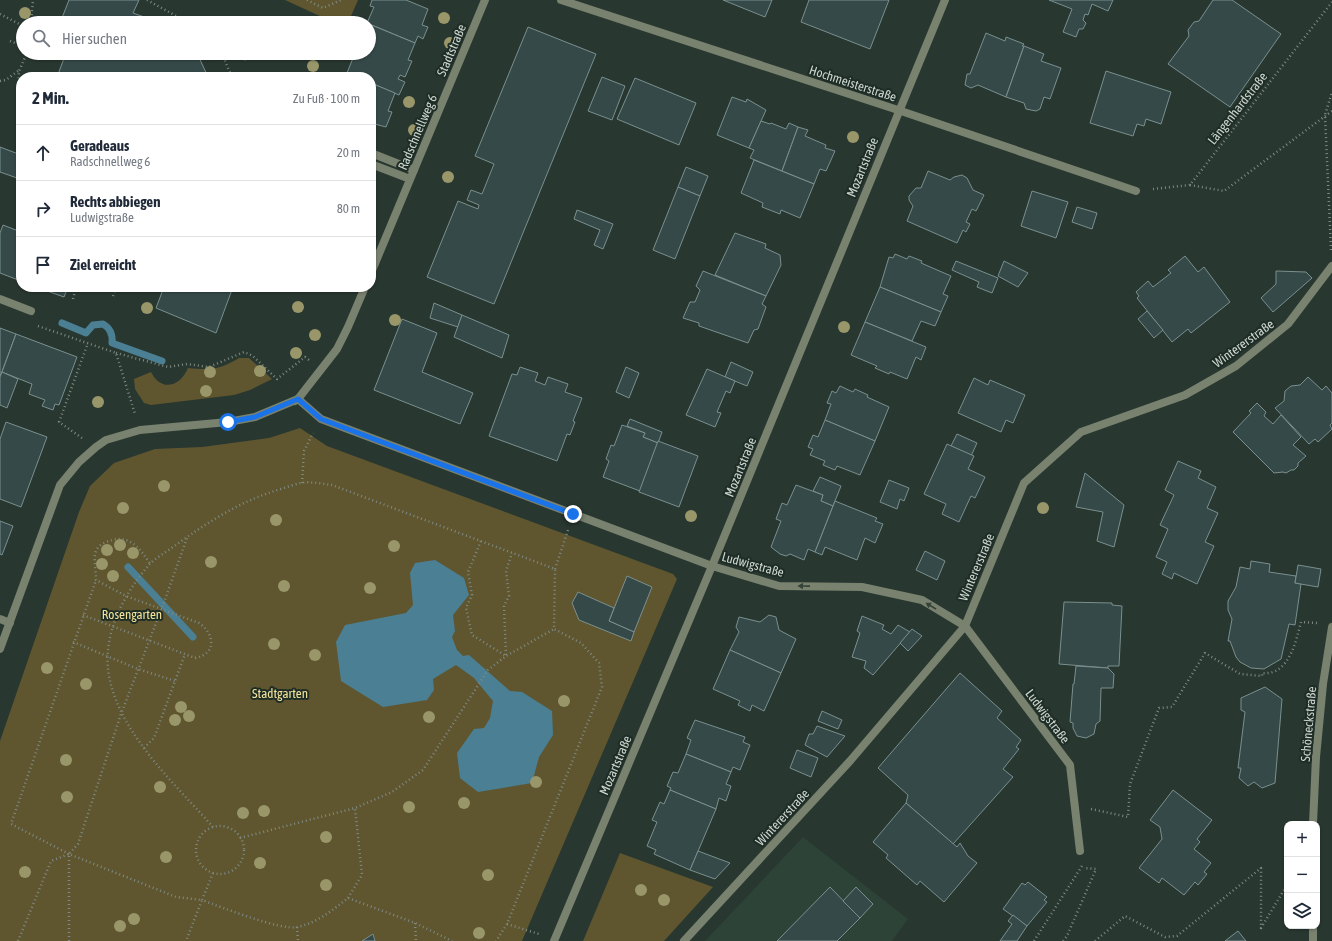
<!DOCTYPE html>
<html lang="de">
<meta charset="utf-8">
<style>
:root{--surface:#fff;--page:#f6f6f7;--text:#1f2937;--muted:#747a83;--line:#e0e1e3}
body{margin:0;font-family:"Asap Condensed",sans-serif;background:var(--page);color:var(--text)}
.controls{position:absolute;right:12px;bottom:12px;display:grid;overflow:hidden;border-radius:8px;box-shadow:0 1px 3px #0004}
.controls button{width:36px;height:36px;display:grid;place-items:center;padding:0;border:0;border-bottom:1px solid var(--line);background:var(--surface);color:var(--text);font:20px sans-serif}
.stop{position:absolute;width:12px;height:12px;margin:-9px;border:3px solid #1a73e8;border-radius:50%;background:#fff}
.stop.end{background:#1a73e8;border-color:#fff;box-shadow:0 1px 4px #0008}
.list{margin:0;padding:0;list-style:none}
h2{display:flex;justify-content:space-between;align-items:center;height:52px;margin:0;padding:0 16px;font-size:17px}
h2 small{font-size:13px;font-weight:400;color:var(--muted)}
.list li{display:grid;grid-template-columns:26px 1fr auto;gap:12px;align-items:center;box-sizing:border-box;height:56px;padding:0 16px;border-top:1px solid var(--line)}
.list b{display:block;font-size:15px;white-space:nowrap}
.list p{margin:0;font-size:13px;white-space:nowrap;color:var(--muted)}
.list em{font-size:13px;font-style:normal;color:var(--muted)}
.icon{flex:none;width:22px;height:22px;fill:none;stroke:currentColor;stroke-width:2;stroke-linecap:round;stroke-linejoin:round}
.map{position:relative;flex:none;width:1332px;height:941px;overflow:hidden}
.search{position:absolute;background:var(--surface);box-shadow:0 1px 3px #0004;left:16px;top:16px;width:360px;height:44px;display:flex;align-items:center;gap:10px;box-sizing:border-box;padding:0 14px;border-radius:22px;color:var(--muted);font-size:15px}
.panel{position:absolute;background:var(--surface);box-shadow:0 1px 3px #0004;left:16px;top:72px;width:360px;height:220px;border-radius:16px}
.map>svg:first-child{display:block}
.built{fill:#2d4338}
.green{fill:#5f5630}
.water{fill:#4b7f93}
.lines{fill:none;stroke-linecap:round;stroke-linejoin:round}
.stream{stroke:#4b7f93;stroke-width:7}
.building{fill:#354948;stroke:#7a908f}
.path{stroke:#7f8a84;stroke-width:2.5;stroke-dasharray:1 3;stroke-linecap:butt}
.service{stroke:#79816f;stroke-width:8}
.minor{stroke:#79816f;stroke-width:8}
.tree{fill:#99966a}
.oneway{fill:#354238}
.route{stroke:#1a73e8;stroke-width:5}
.labels{text-anchor:middle;stroke-width:4;stroke-linejoin:round;paint-order:stroke}
.street-label{font-size:13px;fill:#cdd6d1;stroke:#1e2d25}
.park-label{font-size:13px;fill:#f6e49b;stroke:#1e2d25}
</style>
<div class="map">
<svg width="1332" height="941" viewBox="0 0 1332 941">
<rect width="100%" height="100%" fill="#28372f"/>
<polygon class="built" points="803,837 908,919 892,941 705,941"/>
<g class="green">
<polygon points="285,0 358,0 348,23 335,23"/>
<path d="M239 358H249L272 379 250 390 234 395 151 405 144 403 135 389 134 379 151 372C161 392 180 387 188 368 211 370 219 370 239 358Z"/>
<polygon points="300,428 327,446 673,574 677,579 522,941 0,941 0,741 79,512 90,486 114,463 155,449 202,447 269,438"/>
<polygon points="620,853 713,887 664,941 583,941"/>
</g>
<polygon class="water" points="435,560 464,578 469,595 453,615 455,631 452,637 457,650 463,656 469,655 510,691 522,692 552,711 553,735 539,757 532,783 478,792 460,778 457,753 474,729 484,728 490,718 493,701 474,678 456,665 433,679 434,690 427,700 383,707 341,681 336,642 345,625 406,613 413,605 410,573 415,563"/>
<g class="lines">
<g class="stream">
<path d="M62 323 86 333 93 325 103 324C110 328 113 334 112 343L162 361"/>
<polyline points="128,567 193,637"/>
</g>
</g>
<g class="building">
<polygon points="69,0 139,0 133,13 161,23 60,23"/>
<polygon points="372,0 406,0 428,9 422,25 428,27 423,39 418,36 415,43 367,23 374,7 370,6"/>
<polygon points="723,0 772,0 765,17"/>
<polygon points="809,0 889,0 870,49 801,22"/>
<polygon points="1049,0 1113,0 1108,11 1092,4 1088,15 1085,14 1083,20 1086,23 1083,29 1079,29 1076,37 1063,32 1072,9"/>
<polygon points="1213,0 1232,0 1281,34 1230,107 1168,64 1189,36 1188,30 1194,22 1199,21"/>
<polygon points="369,24 415,43 408,60 412,61 405,77 400,75 398,79 405,82 399,95 371,83 371,77 356,77 347,73 355,53 369,53"/>
<polygon points="528,27 596,54 494,304 427,277 458,201 478,209 479,205 467,200 471,190 482,194 494,164 475,156"/>
<polygon points="986,33 1005,41 1006,37 1024,44 1022,46 1024,46 1006,97 978,85 971,88 965,85 967,74 970,74"/>
<polygon points="1024,46 1044,54 1041,61 1061,68 1050,99 1044,97 1040,109 1036,111 1026,109 1024,103 1006,97"/>
<polygon points="66,53 197,53 208,77 57,77"/>
<polygon points="235,53 247,53 246,60 234,58"/>
<polygon points="1106,71 1171,92 1161,124 1146,119 1144,126 1137,124 1133,136 1090,123"/>
<polygon points="344,73 347,73 356,77 343,77"/>
<polygon points="602,77 625,86 612,120 588,111"/>
<polygon points="635,78 696,103 679,145 617,119"/>
<polygon points="371,83 395,93 388,111 392,112 386,127 371,123"/>
<polygon points="732,97 746,102 747,99 766,110 749,148 717,135"/>
<polygon points="761,121 770,124 771,123 786,129 789,123 798,127 782,171 750,158 754,150 749,148"/>
<polygon points="798,127 808,130 805,136 826,145 825,148 835,151 826,171 820,169 814,184 782,171"/>
<polygon points="0,147 21,155 17,178 0,172"/>
<polygon points="754,160 814,184 800,218 781,210 780,214 762,207 763,203 741,193"/>
<polygon points="686,167 708,176 700,196 678,187"/>
<polygon points="928,171 950,180 954,177 962,175 967,178 973,190 984,195 976,211 972,209 966,222 970,224 966,232 963,230 957,243 907,221 913,206 909,200 909,196 916,188 921,188"/>
<polygon points="678,187 700,196 675,259 653,250"/>
<polygon points="1032,191 1068,202 1056,238 1021,226"/>
<polygon points="1077,207 1097,213 1092,229 1072,222"/>
<polygon points="577,210 613,224 603,249 594,245 600,230 574,219"/>
<polygon points="3,225 21,232 21,281 0,273 0,233"/>
<polygon points="735,233 766,244 765,248 780,255 781,265 766,296 715,275"/>
<polygon points="895,254 907,259 909,256 922,261 921,263 951,276 943,294 948,296 941,312 880,287 889,257 893,258"/>
<polygon points="1185,256 1198,272 1204,267 1230,302 1191,333 1188,329 1172,342 1137,298 1139,296 1136,292 1148,281 1153,287 1171,273 1168,270"/>
<polygon points="956,261 998,278 992,293 977,287 979,282 952,270"/>
<polygon points="1004,261 1028,273 1018,287 998,276"/>
<polygon points="703,271 766,296 762,304 766,307 758,329 754,330 748,343 699,326 699,323 683,318 690,302 695,302 700,290 696,286"/>
<polygon points="1276,271 1306,272 1312,278 1273,312 1261,298 1276,284"/>
<polygon points="36,287 68,287 64,297"/>
<polygon points="164,287 233,287 216,333 156,308"/>
<polygon points="880,287 941,312 935,326 921,321 912,341 865,322"/>
<polygon points="434,303 462,315 458,327 430,318"/>
<polygon points="1147,311 1163,330 1154,338 1138,319"/>
<polygon points="462,315 509,335 502,358 454,337"/>
<polygon points="402,319 437,333 422,372 473,393 460,424 374,390"/>
<polygon points="865,322 926,347 921,360 916,357 907,379 890,372 889,374 875,368 877,366 851,355"/>
<polygon points="0,328 16,334 0,377"/>
<polygon points="16,334 77,357 59,405 55,404 53,410 42,406 45,400 29,394 32,384 2,372"/>
<polygon points="731,362 753,372 747,386 725,377"/>
<polygon points="520,367 538,373 535,381 545,385 548,377 568,384 565,392 582,398 573,421 575,422 570,435 567,434 557,461 489,436 512,374 517,375"/>
<polygon points="626,367 639,373 629,398 616,392"/>
<polygon points="707,369 735,381 730,393 726,391 717,412 721,413 715,427 686,415"/>
<polygon points="2,372 18,379 7,408 0,405 0,377"/>
<polygon points="1308,377 1322,390 1326,386 1332,393 1332,423 1330,425 1332,429 1318,442 1315,439 1309,444 1275,408 1284,401 1285,391 1291,386 1300,385"/>
<polygon points="974,378 988,385 990,380 1025,395 1013,423 1006,420 1001,432 958,413"/>
<polygon points="840,386 853,392 855,389 868,395 867,397 889,407 875,441 825,420 831,404 827,403 832,391 836,393"/>
<polygon points="1257,403 1266,412 1264,416 1273,424 1281,415 1301,437 1293,445 1306,456 1298,463 1298,466 1294,470 1291,470 1286,473 1283,472 1274,473 1233,432 1251,413 1249,411"/>
<polygon points="630,419 662,432 658,443 643,437 645,433 627,426"/>
<polygon points="825,420 875,441 860,475 837,466 835,470 823,465 825,461 810,455 813,449 808,447 813,435 818,437"/>
<polygon points="6,422 47,437 21,507 0,499 0,439"/>
<polygon points="622,425 645,433 643,437 658,443 640,491 603,477 609,461 606,459 611,445 614,446"/>
<polygon points="957,434 977,443 971,456 951,446"/>
<polygon points="658,441 698,456 679,507 639,492"/>
<polygon points="947,444 974,456 968,469 985,477 975,498 971,496 959,522 942,514 946,504 924,494"/>
<polygon points="1178,461 1201,471 1198,478 1216,487 1207,508 1218,513 1205,542 1214,546 1197,584 1174,573 1172,579 1162,574 1167,562 1156,557 1168,529 1160,525 1174,495 1165,490"/>
<polygon points="1085,473 1124,505 1114,547 1097,541 1103,512 1076,507"/>
<polygon points="820,477 841,486 833,506 821,501 823,495 813,491"/>
<polygon points="889,480 909,488 904,501 900,499 897,509 880,502"/>
<polygon points="796,485 823,495 821,501 833,506 815,552 808,549 804,560 790,554 786,556 780,554 771,547 781,521 776,519 782,503 787,505"/>
<polygon points="835,501 877,518 875,521 883,524 875,543 865,538 857,560 825,547 822,555 815,552"/>
<polygon points="0,521 13,526 2,555 0,554"/>
<polygon points="925,551 945,561 937,580 916,570"/>
<polygon points="1251,561 1270,564 1269,572 1296,576 1295,583 1301,584 1295,625 1289,624 1281,659 1264,669 1251,668 1240,662 1236,657 1230,641 1228,641 1232,619 1228,610 1228,601 1236,587 1240,567 1250,569"/>
<polygon points="1298,565 1321,569 1318,587 1295,583"/>
<polygon points="627,576 652,587 634,632 609,621"/>
<polygon points="578,592 614,608 609,621 634,632 631,641 579,620 572,603"/>
<polygon points="1064,602 1112,603 1112,605 1122,606 1119,666 1108,666 1108,668 1059,664"/>
<polygon points="769,615 776,617 779,630 796,639 781,673 730,650 739,632 736,627 739,617 760,622"/>
<polygon points="862,616 884,625 882,629 891,634 898,625 910,632 873,675 864,668 866,661 852,657 860,633 857,631"/>
<polygon points="912,629 922,636 908,651 900,643"/>
<polygon points="730,650 781,673 764,711 752,705 750,711 738,705 740,701 713,689"/>
<polygon points="1076,666 1108,668 1114,674 1113,688 1101,688 1100,721 1096,724 1094,734 1086,738 1077,736 1073,728 1073,723 1070,722 1073,684 1074,684"/>
<polygon points="960,673 1002,711 997,718 1021,740 1016,747 1019,749 1003,769 1013,777 953,844 906,803 908,795 878,768"/>
<polygon points="1265,687 1282,699 1275,783 1262,788 1254,782 1248,786 1239,778 1241,768 1238,768 1245,712 1241,710 1241,698"/>
<polygon points="822,711 842,720 838,729 818,721"/>
<polygon points="695,720 745,737 743,742 750,745 740,770 733,767 731,772 686,754 691,740 687,738"/>
<polygon points="817,726 845,736 827,757 805,745 809,734 813,734"/>
<polygon points="797,750 818,758 811,777 790,768"/>
<polygon points="686,754 731,772 726,784 731,786 726,801 719,798 716,809 670,790 671,788 667,786 673,772 678,773"/>
<polygon points="670,790 716,809 690,870 654,854 656,850 647,846 657,822 652,820 660,802 664,804"/>
<polygon points="1173,790 1212,820 1197,839 1200,842 1194,849 1211,863 1204,872 1207,874 1198,885 1195,882 1184,895 1162,878 1159,883 1139,868 1162,839 1160,827 1150,820"/>
<polygon points="906,803 957,847 960,843 968,856 977,863 944,902 920,881 917,885 886,858 888,855 873,842"/>
<polygon points="698,851 730,863 715,879 690,870"/>
<polygon points="1028,882 1047,897 1044,900 1047,902 1027,926 1003,909 1022,883 1025,885"/>
<polygon points="830,887 860,918 837,941 777,941"/>
<polygon points="856,887 873,904 860,918 843,901"/>
<polygon points="1013,915 1027,926 1017,941 1000,941 1012,924 1008,921"/>
<polygon points="1238,931 1246,941 1225,941"/>
<polygon points="373,934 375,941 362,941"/>
</g>
<g class="lines">
<g class="path">
<polyline points="147,0 189,23"/>
<polyline points="307,0 323,8 341,0"/>
<polyline points="0,14 23,26"/>
<polyline points="31,23 33,0"/>
<polyline points="10,41 23,46"/>
<polyline points="222,53 230,73"/>
<polyline points="0,81 6,80 18,71"/>
<polyline points="21,102 18,89 19,71 27,53"/>
<polyline points="1190,185 1224,191 1332,111"/>
<polyline points="1153,189 1190,185 1332,2"/>
<polyline points="18,216 21,216"/>
<polyline points="1331,250 1325,115 1332,92"/>
<polyline points="113,296 116,287"/>
<polyline points="73,299 76,287"/>
<polyline points="38,326 116,353 135,414"/>
<polyline points="116,353 168,367 187,364 209,367 244,352 253,356 277,379 305,357 309,360"/>
<polyline points="82,438 59,422 88,343"/>
<polyline points="302,483 304,451 313,433"/>
<polyline points="481,541 468,572 472,595 466,608 472,635 506,656 504,606 509,596 506,571 512,553"/>
<polyline points="555,569 568,530"/>
<path d="M83 615 195 658C217 654 215 634 199 623L126 596 96 580C96 572 94 562 95 554 96 549 100 545 104 543 127 532 139 546 150 564"/>
<polyline points="73,642 138,669 175,681"/>
<polyline points="144,748 154,738 185,654"/>
<path d="M1091 809 1128 817 1130 784 1159 708 1172 707 1205 653 1240 674 1262 676V673C1289 676 1296 641 1301 622L1317 623"/>
<circle cx="220" cy="850" r="24"/>
<path d="M213 827C176 785 123 737 110 681 100 639 122 596 149 565 155 558 165 553 173 547 208 522 240 501 281 489 288 487 295 484 301 483 311 481 322 484 332 485L555 569 554 629 581 643 599 663 602 687 507 924 496 941"/>
<polyline points="240,838 355,808 392,792 423,770 488,670 506,656 554,629"/>
<polyline points="69,854 11,824 96,580"/>
<path d="M213 873 202 900C221 907 281 931 298 927 318 922 333 910 348 898L415 923 452 941"/>
<polyline points="348,898 362,875 355,808"/>
<polyline points="415,923 416,941"/>
<polyline points="507,924 539,934"/>
<polyline points="297,927 298,941"/>
<polyline points="18,941 51,861 69,854 176,897 202,900 186,941"/>
<polyline points="69,941 69,854 78,844 121,714 163,605 187,538"/>
<polyline points="1034,941 1082,866"/>
<polyline points="1063,941 1067,936 1096,869 1085,868"/>
<polyline points="1095,941 1125,916 1165,937 1177,936 1261,868 1261,928 1287,885"/>
</g>
<g class="service">
<polyline points="371,153 414,170"/>
<polyline points="371,164 410,179"/>
</g>
<g class="minor">
<polyline points="561,0 898,110 1136,191"/>
<polyline points="371,273 485,0"/>
<polyline points="0,299 31,311"/>
<polyline points="295,401 298,399 337,349 348,327 365,287"/>
<polyline points="0,619 10,623"/>
<polyline points="0,649 60,485 79,462 96,447 106,440 140,430 228,422 255,417 298,399 321,419 712,566 779,586 862,587 922,600 965,626 1070,765 1080,851"/>
<polyline points="1313,824 1316,757 1323,684 1332,627"/>
<polyline points="1313,926 1313,941"/>
<polyline points="554,941 712,566 945,0"/>
<polyline points="684,941 850,761 965,626 1024,483 1081,432 1185,395 1236,366 1288,324 1332,266"/>
</g>
</g>
<g class="tree">
<circle cx="25" cy="13" r="6"/>
<circle cx="444" cy="18" r="6"/>
<circle cx="450" cy="43" r="6"/>
<circle cx="313" cy="66" r="6"/>
<circle cx="409" cy="102" r="6"/>
<circle cx="414" cy="130" r="6"/>
<circle cx="853" cy="137" r="6"/>
<circle cx="448" cy="177" r="6"/>
<circle cx="298" cy="307" r="6"/>
<circle cx="147" cy="308" r="6"/>
<circle cx="395" cy="320" r="6"/>
<circle cx="844" cy="327" r="6"/>
<circle cx="315" cy="335" r="6"/>
<circle cx="296" cy="353" r="6"/>
<circle cx="260" cy="371" r="6"/>
<circle cx="210" cy="372" r="6"/>
<circle cx="206" cy="391" r="6"/>
<circle cx="98" cy="402" r="6"/>
<circle cx="164" cy="486" r="6"/>
<circle cx="123" cy="508" r="6"/>
<circle cx="1043" cy="508" r="6"/>
<circle cx="691" cy="516" r="6"/>
<circle cx="276" cy="520" r="6"/>
<circle cx="120" cy="545" r="6"/>
<circle cx="394" cy="546" r="6"/>
<circle cx="107" cy="550" r="6"/>
<circle cx="133" cy="553" r="6"/>
<circle cx="211" cy="562" r="6"/>
<circle cx="102" cy="564" r="6"/>
<circle cx="113" cy="576" r="6"/>
<circle cx="284" cy="586" r="6"/>
<circle cx="370" cy="588" r="6"/>
<circle cx="274" cy="644" r="6"/>
<circle cx="315" cy="655" r="6"/>
<circle cx="47" cy="668" r="6"/>
<circle cx="86" cy="684" r="6"/>
<circle cx="564" cy="701" r="6"/>
<circle cx="181" cy="707" r="6"/>
<circle cx="189" cy="716" r="6"/>
<circle cx="429" cy="717" r="6"/>
<circle cx="175" cy="720" r="6"/>
<circle cx="66" cy="760" r="6"/>
<circle cx="536" cy="782" r="6"/>
<circle cx="160" cy="787" r="6"/>
<circle cx="67" cy="797" r="6"/>
<circle cx="464" cy="803" r="6"/>
<circle cx="409" cy="807" r="6"/>
<circle cx="264" cy="811" r="6"/>
<circle cx="243" cy="813" r="6"/>
<circle cx="326" cy="837" r="6"/>
<circle cx="166" cy="857" r="6"/>
<circle cx="260" cy="863" r="6"/>
<circle cx="25" cy="872" r="6"/>
<circle cx="488" cy="875" r="6"/>
<circle cx="326" cy="885" r="6"/>
<circle cx="641" cy="890" r="6"/>
<circle cx="664" cy="900" r="6"/>
<circle cx="134" cy="919" r="6"/>
<circle cx="120" cy="926" r="6"/>
<circle cx="479" cy="933" r="6"/>
</g>
<defs><path id="oneway-solid" d="M-6-.8H1V-3.2L6.5 0L1 3.2V.8H-6Z"/></defs>
<g class="oneway">
<use href="#oneway-solid" transform="translate(804 586) rotate(-179)"/>
<use href="#oneway-solid" transform="translate(931 606) rotate(-149)"/>
</g>
<g class="lines">
<polyline class="route" points="228,422 255,417 298,399 321,419 573,514"/>
</g>
<g class="labels">
<g class="street-label">
<text transform="translate(451 50) rotate(-67)" y="5">Stadtstraße</text>
<text transform="translate(853 83) rotate(18)" y="5">Hochmeisterstraße</text>
<text transform="translate(1237 108) rotate(-52)" y="5">Längenhardstraße</text>
<text transform="translate(417 132) rotate(-67)" y="5">Radschnellweg 6</text>
<text transform="translate(862 167) rotate(-68)" y="5">Mozartstraße</text>
<text transform="translate(1243 343) rotate(-36)" y="5">Wintererstraße</text>
<text transform="translate(740 467) rotate(-68)" y="5">Mozartstraße</text>
<text transform="translate(753 564) rotate(15)" y="5">Ludwigstraße</text>
<text transform="translate(976 567) rotate(-67)" y="5">Wintererstraße</text>
<text transform="translate(1048 716) rotate(53)" y="5">Ludwigstraße</text>
<text transform="translate(1308 724) rotate(-85)" y="5">Schöneckstraße</text>
<text transform="translate(615 765) rotate(-67)" y="5">Mozartstraße</text>
<text transform="translate(782 817) rotate(-47)" y="5">Wintererstraße</text>
</g>
<g class="park-label">
<text x="132" y="619">Rosengarten</text>
<text x="280" y="698">Stadtgarten</text>
</g>
</g>
</svg>
<div class="controls">
<button>+</button>
<button>−</button>
<button><svg class="icon" aria-label="layers" viewBox="0 0 24 24"><path d="M12 4l9 5-9 5-9-5zM3 14l9 5 9-5"/></svg></button>
</div>
<div class="stop" style="left:228px;top:422px"></div>
<div class="stop end" style="left:573px;top:514px"></div>
<div class="search"><svg class="icon" aria-label="search" viewBox="0 0 24 24"><circle cx="10" cy="10" r="6"/><path d="M15 15l6 6"/></svg>Hier suchen</div>
<section class="panel">
<h2>2 Min.<small>Zu Fuß · 100 m</small></h2>
<ul class="list">
<li><svg class="icon" aria-label="ahead" viewBox="0 0 24 24"><path d="M12 20V5M6 11l6-6 6 6"/></svg><div><b>Geradeaus</b><p>Radschnellweg 6</p></div><em>20 m</em></li>
<li><svg class="icon" aria-label="right" viewBox="0 0 24 24"><path d="M7 20v-9h11M14 6l5 5-5 5"/></svg><div><b>Rechts abbiegen</b><p>Ludwigstraße</p></div><em>80 m</em></li>
<li><svg class="icon" aria-label="arrive" viewBox="0 0 24 24"><path d="M6 21V4h12l-3 4 3 4H6"/></svg><div><b>Ziel erreicht</b></div></li>
</ul>
</section>
</div>
